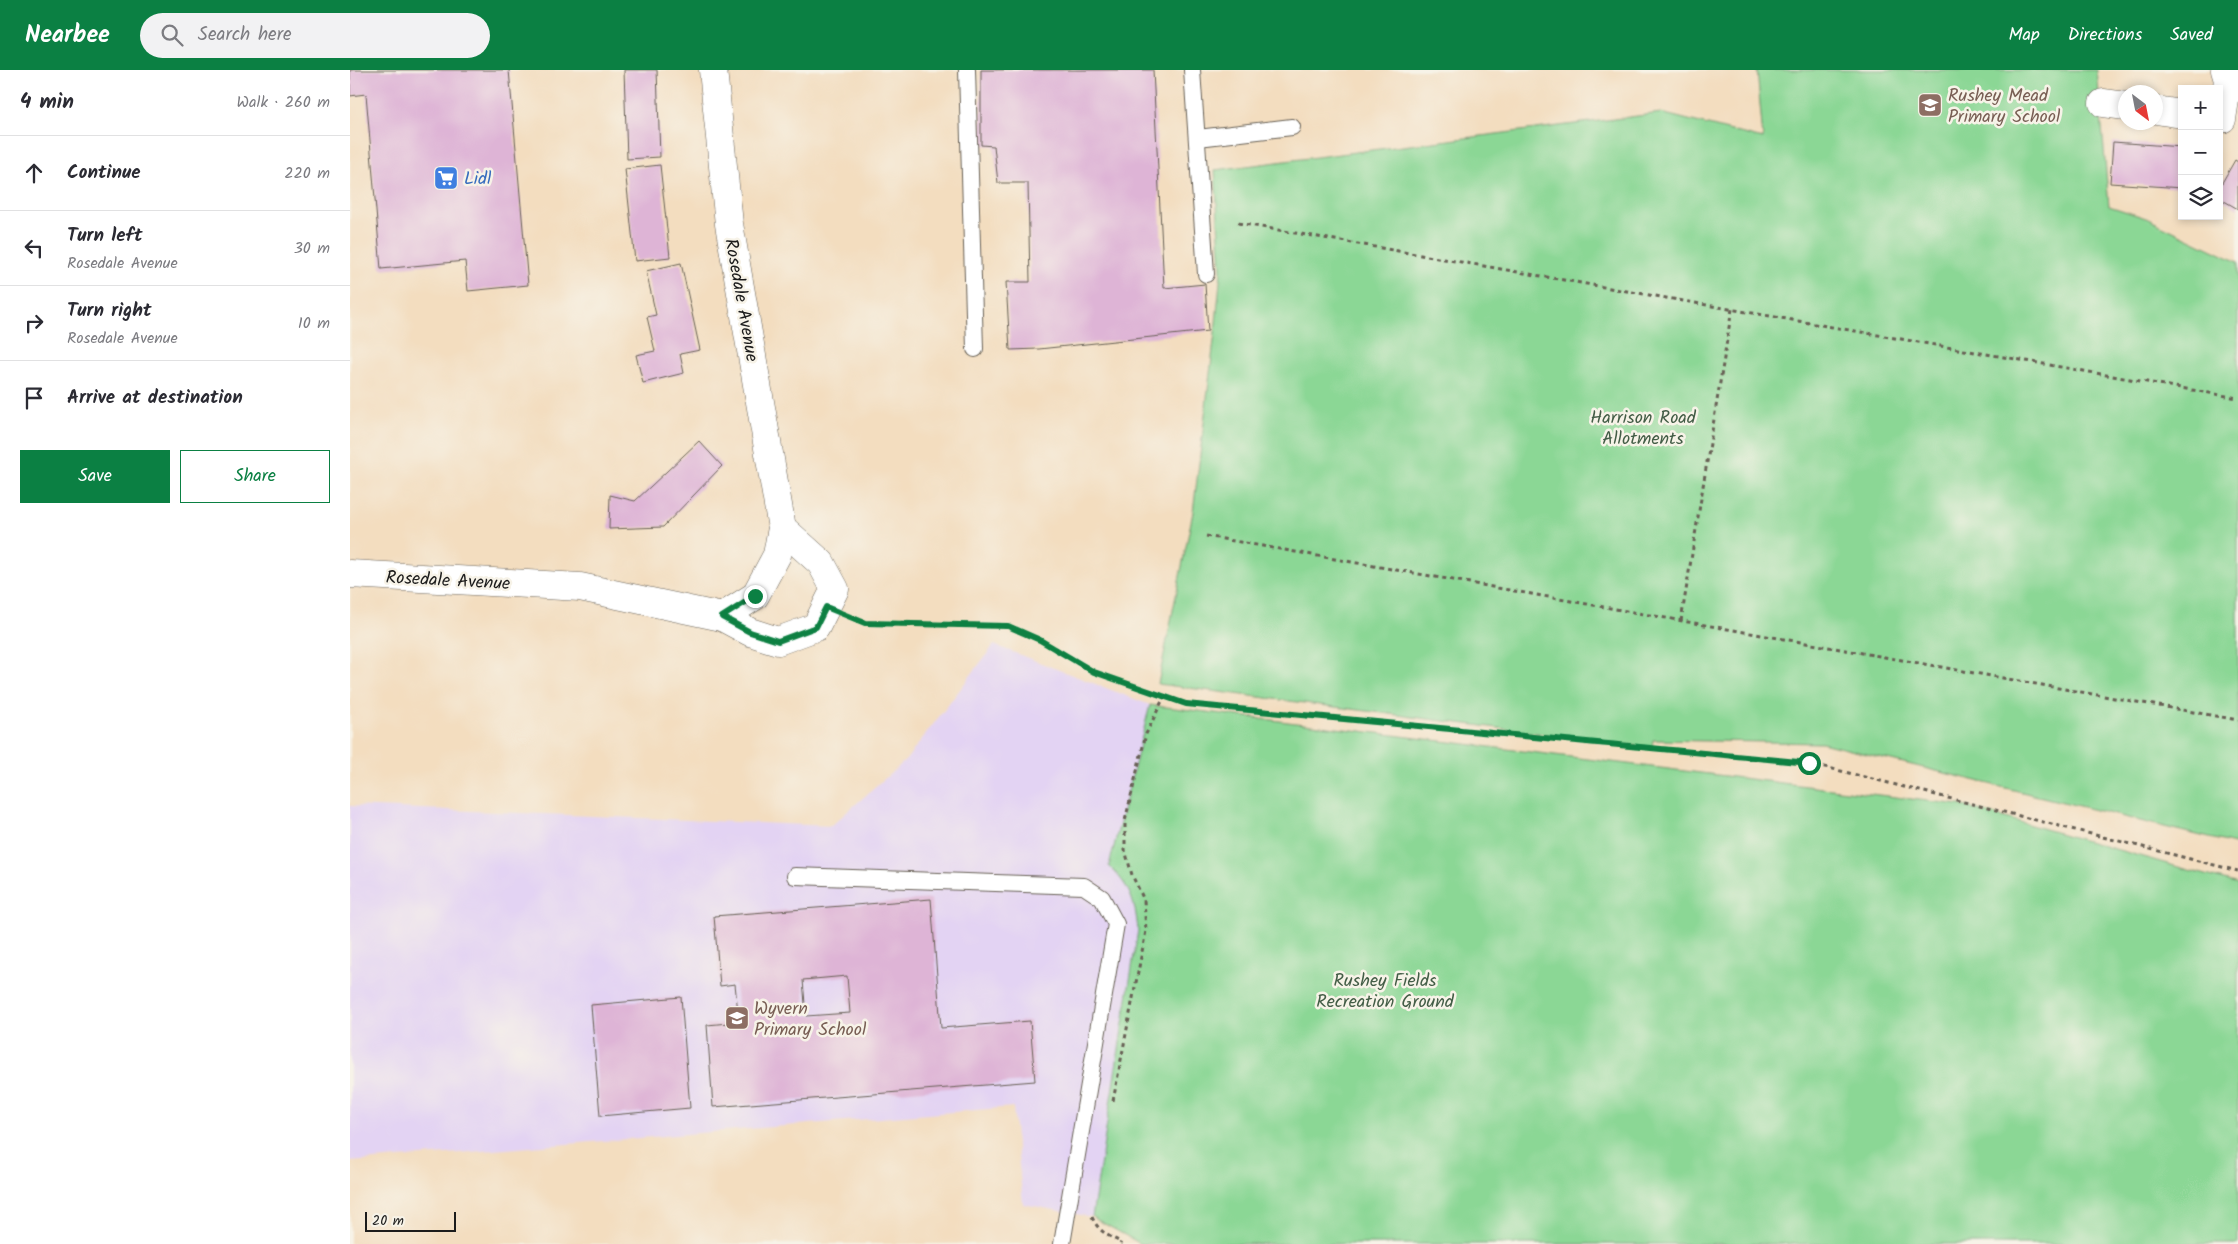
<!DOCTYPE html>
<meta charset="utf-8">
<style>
:root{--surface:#fff;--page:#f2f2f3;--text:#2b2b33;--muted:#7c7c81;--line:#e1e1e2;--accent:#0b8043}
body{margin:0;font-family:Kalam,sans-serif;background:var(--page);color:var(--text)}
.controls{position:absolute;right:15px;top:15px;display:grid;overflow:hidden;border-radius:0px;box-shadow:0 2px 8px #0003}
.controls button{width:45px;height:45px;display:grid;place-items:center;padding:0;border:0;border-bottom:1px solid var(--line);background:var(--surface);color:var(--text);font:25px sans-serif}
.compass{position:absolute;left:1768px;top:15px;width:45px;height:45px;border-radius:50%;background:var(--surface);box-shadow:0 2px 8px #0003;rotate:148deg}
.scale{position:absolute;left:15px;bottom:12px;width:91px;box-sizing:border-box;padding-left:5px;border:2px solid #1c1c1c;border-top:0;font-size:14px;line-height:18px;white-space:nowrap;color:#1c1c1c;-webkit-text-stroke:4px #f7f3e8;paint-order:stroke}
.stop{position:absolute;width:15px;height:15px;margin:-11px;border:4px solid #0b8043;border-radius:50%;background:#fff}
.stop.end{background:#0b8043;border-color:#fff;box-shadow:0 1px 5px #0008}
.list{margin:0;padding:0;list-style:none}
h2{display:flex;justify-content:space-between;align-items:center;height:65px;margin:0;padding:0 20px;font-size:21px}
h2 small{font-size:16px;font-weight:400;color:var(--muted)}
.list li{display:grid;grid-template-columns:32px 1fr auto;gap:15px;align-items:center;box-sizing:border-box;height:75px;padding:0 20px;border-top:1px solid var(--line)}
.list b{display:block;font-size:19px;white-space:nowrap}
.list p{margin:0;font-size:16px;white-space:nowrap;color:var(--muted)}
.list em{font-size:16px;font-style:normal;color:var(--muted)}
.actions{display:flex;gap:10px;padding:15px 20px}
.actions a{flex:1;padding:11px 0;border:1px solid var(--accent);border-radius:0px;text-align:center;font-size:18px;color:var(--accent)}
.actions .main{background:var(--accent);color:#fff}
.icon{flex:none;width:28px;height:28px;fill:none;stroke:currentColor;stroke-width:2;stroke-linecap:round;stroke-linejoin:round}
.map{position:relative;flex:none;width:1888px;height:1174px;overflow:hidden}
header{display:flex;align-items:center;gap:30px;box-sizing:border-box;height:70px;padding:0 25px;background:var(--accent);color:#fff}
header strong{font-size:24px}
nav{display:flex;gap:28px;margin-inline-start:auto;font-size:18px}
.search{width:350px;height:45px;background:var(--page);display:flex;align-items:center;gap:12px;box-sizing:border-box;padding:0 18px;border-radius:28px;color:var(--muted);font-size:19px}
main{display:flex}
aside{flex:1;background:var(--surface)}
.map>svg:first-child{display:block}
.built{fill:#e3d3f3}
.green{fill:#8bd795;stroke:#547a58}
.building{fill:#deb4d6;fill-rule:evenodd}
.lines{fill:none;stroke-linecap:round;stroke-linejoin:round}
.lane-casing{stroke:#676055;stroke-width:18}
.street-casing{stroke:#676055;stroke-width:29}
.path{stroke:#676055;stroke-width:3;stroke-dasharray:4 4;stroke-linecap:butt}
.lane{stroke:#fff;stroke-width:16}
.street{stroke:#fff;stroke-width:28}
.route{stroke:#0b8043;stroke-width:6}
.labels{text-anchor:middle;stroke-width:5;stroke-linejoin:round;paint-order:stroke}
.education-label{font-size:18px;fill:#785e54;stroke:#f7f3e8;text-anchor:start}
.shop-label{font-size:18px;fill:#366cbe;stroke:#f7f3e8;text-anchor:start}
.street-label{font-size:18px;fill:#1c1c1c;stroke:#f7f3e8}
.park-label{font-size:18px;fill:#435d46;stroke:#f7f3e8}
</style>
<header>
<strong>Nearbee</strong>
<div class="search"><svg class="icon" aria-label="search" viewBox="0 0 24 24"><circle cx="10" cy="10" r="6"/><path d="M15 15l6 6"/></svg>Search here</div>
<nav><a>Map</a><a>Directions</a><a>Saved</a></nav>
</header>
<main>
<aside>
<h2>4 min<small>Walk · 260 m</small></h2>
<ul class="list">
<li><svg class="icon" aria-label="ahead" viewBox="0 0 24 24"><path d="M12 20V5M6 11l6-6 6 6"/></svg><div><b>Continue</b></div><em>220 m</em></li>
<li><svg class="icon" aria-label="left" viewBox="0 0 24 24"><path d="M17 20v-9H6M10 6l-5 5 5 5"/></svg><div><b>Turn left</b><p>Rosedale Avenue</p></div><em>30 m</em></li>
<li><svg class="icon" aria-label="right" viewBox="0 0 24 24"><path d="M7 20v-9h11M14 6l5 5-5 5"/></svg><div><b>Turn right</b><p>Rosedale Avenue</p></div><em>10 m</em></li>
<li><svg class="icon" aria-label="arrive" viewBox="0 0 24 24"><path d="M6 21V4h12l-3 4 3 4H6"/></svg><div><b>Arrive at destination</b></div></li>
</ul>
<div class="actions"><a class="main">Save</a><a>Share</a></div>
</aside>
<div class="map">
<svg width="1888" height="1174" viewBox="0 0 1888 1174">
<rect width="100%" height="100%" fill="#f7f3e8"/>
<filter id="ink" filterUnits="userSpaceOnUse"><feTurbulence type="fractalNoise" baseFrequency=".02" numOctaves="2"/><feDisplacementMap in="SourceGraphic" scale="10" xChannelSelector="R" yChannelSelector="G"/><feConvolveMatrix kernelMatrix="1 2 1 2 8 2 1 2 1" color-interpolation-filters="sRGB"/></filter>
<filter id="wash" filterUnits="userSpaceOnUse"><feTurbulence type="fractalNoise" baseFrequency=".0096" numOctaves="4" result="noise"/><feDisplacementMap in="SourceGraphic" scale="20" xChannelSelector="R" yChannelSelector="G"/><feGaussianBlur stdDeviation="1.12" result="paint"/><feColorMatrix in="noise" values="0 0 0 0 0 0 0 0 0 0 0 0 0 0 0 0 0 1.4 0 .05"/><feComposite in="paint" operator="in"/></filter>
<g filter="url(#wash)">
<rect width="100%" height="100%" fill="#f3ddbf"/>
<polygon class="built" points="644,575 800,635 759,796 773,809 785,833 788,860 742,1147 673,1134 663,1037 0,1092 0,736 481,756 556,690"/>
<g class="green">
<polygon points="1407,0 1747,0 1759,136 1796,148 1888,192 1888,775 1472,673 1303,670 1302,678 808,614 843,442 865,263 871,201 865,100 1311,43 1413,69"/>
<path d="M800 635 1610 735 1888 814V1174H791L742 1147 788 860C785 831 780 816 759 796Z"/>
</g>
<g id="blocks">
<g class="building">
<polygon points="0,0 159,0 178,215 118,221 115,191 31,199 16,24 0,26"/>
<polygon points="274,0 307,0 310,87 277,89"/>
<polygon points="631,0 803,0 814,218 855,214 858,261 689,279 660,280 656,212 680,212 678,113 648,113 644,76 631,75"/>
<polygon points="1763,72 1832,77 1832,118 1760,113"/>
<polygon points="1885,90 1888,92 1888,139 1869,128 1869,118"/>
<polygon points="310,95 320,187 285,191 275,99"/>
<polygon points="331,193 350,280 330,284 334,303 293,313 286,285 305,281 297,247 306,245 296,201"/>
<polygon points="349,371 372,396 313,457 259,459 260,425 285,431"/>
<path d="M581 829 591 958 680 951 685 1011 363 1037 357 955 389 952 385 914 370 916 364 846ZM497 906 500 943 456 946 453 910Z"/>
<polygon points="331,927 340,1038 250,1046 241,935"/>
</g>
</g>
</g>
<g filter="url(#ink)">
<use href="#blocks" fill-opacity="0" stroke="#676055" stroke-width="1"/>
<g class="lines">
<defs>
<g id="lane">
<polyline points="617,0 625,279"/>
<polyline points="842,0 856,204"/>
<polyline points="848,68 942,57"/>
<polyline points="445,806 734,816 752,828 766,854 712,1174"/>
</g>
<g id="street">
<polyline points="1753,33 1776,36"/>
<polyline points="1806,40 1832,44"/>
<polyline points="1872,49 1878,10 1875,0"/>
<polyline points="0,504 230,517 372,547 405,526 427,485 432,458 379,154 363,0"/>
<polyline points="372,547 400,562 428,571 466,557 485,519 471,493 432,458"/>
</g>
</defs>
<use href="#lane" class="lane-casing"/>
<use href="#street" class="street-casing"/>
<g class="path">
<polyline points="888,153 1888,328"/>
<polyline points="856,466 1888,650"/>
<polyline points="503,548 515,553 658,556 690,570 744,602 836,634 1459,693 1888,801"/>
<polyline points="1331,551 1382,239"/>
<polyline points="763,1031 796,861 794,830 782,805 775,780 775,751 796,664 814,627"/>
<path d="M742 1147C748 1161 758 1166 771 1172L770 1174"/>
</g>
<use href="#lane" class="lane"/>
<use href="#street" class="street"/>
</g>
</g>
<g class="lines" filter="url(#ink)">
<polyline class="route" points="405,526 372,547 400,562 428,571 466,557 476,537 515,553 658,556 690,570 744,602 836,634 1459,693"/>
</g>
<defs>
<symbol id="school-square" viewBox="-11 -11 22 22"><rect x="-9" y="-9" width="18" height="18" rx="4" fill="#8d6e63" stroke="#f7f3e8"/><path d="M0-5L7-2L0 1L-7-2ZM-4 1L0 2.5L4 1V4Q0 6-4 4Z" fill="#fff"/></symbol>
<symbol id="supermarket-square" viewBox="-11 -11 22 22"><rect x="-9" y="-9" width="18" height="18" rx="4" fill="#3f7fe0" stroke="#f7f3e8"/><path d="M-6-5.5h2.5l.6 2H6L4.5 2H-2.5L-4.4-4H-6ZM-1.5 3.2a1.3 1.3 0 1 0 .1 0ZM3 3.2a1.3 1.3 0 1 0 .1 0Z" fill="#fff"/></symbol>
</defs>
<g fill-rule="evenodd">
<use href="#school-square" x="1566" y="21" width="28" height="28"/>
<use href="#supermarket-square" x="82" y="94" width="28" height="28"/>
<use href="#school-square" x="373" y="934" width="28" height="28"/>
</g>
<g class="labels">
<g class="education-label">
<text x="1598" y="31">Rushey Mead<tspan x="1598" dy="21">Primary School</tspan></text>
<text x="404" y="944">Wyvern<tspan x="404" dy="21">Primary School</tspan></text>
</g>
<g class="shop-label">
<text x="114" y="114">Lidl</text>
</g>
<g class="street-label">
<text transform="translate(392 230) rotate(80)" y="6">Rosedale Avenue</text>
<text transform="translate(98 510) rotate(3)" y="6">Rosedale Avenue</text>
</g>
<g class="park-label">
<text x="1293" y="353">Harrison Road<tspan x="1293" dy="21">Allotments</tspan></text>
<text x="1035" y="916">Rushey Fields<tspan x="1035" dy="21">Recreation Ground</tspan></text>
</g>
</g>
</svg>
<div class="controls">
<button>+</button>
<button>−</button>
<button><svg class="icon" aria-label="layers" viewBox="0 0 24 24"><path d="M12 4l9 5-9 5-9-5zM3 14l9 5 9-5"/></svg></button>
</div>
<svg class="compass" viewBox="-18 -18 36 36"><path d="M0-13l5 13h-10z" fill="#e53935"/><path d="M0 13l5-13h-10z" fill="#7c7c81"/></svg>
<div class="scale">20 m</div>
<div class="stop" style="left:1459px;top:693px"></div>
<div class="stop end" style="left:405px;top:526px"></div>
</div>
</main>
